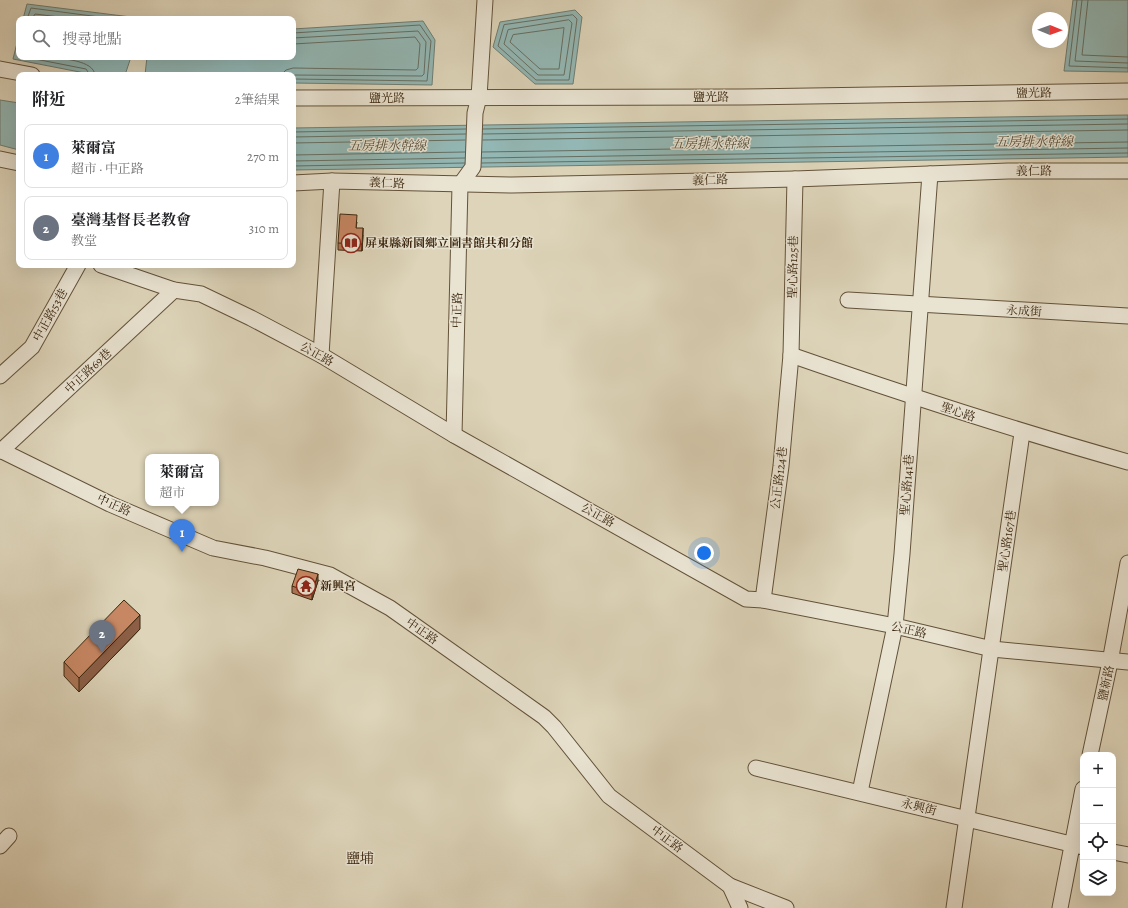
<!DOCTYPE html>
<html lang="zh-TW">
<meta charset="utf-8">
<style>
:root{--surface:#fff;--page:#f2f2f2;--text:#202124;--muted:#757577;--line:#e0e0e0;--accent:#d93025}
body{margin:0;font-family:Alegreya,"Noto Serif TC",serif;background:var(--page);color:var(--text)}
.controls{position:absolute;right:12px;bottom:12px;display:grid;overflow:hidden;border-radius:8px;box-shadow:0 4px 16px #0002}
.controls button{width:36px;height:36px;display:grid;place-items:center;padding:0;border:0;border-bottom:1px solid var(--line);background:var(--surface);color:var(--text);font:20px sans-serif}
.compass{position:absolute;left:1032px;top:12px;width:36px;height:36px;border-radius:50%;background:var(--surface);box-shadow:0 4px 16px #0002;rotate:91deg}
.you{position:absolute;left:704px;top:553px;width:14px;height:14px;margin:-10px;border:3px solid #fff;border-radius:50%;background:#1a73e8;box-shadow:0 0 0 6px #1a73e833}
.badge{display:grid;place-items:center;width:26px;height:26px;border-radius:50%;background:var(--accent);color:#fff;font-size:13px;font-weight:700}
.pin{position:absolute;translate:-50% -33px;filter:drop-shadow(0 1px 2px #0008)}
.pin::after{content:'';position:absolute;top:21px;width:14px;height:12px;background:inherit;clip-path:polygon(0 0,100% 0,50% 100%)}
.popup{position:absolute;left:145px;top:454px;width:74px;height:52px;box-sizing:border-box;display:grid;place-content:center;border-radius:8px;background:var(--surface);filter:drop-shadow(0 1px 3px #0005);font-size:13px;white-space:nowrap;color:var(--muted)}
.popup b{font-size:15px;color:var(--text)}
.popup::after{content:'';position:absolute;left:50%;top:100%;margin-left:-8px;border:8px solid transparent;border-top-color:var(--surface)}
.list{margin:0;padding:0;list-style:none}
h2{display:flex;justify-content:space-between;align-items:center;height:52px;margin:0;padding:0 16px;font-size:17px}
h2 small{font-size:13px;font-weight:400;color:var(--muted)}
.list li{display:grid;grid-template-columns:26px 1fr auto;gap:12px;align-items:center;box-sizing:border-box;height:64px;margin:0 8px 8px;padding:0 8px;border:1px solid var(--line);border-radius:8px}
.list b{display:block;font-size:15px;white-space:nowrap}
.list p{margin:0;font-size:13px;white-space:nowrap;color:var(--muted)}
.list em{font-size:13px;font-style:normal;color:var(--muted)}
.icon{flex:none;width:22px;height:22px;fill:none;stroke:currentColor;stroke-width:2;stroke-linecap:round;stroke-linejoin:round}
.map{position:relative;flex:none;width:1128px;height:908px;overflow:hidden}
.search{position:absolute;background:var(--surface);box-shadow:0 4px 16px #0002;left:16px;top:16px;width:280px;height:44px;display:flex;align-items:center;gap:10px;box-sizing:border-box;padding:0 14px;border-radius:8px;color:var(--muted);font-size:15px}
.panel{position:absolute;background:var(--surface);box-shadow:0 4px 16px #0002;left:16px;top:72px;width:280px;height:196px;border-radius:8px}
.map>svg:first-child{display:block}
.water{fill:#93b7b4;stroke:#6f7d72}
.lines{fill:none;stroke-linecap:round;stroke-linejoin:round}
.shore{stroke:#666e61;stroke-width:1}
.minor-casing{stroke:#635239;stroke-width:17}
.minor{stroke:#e9e3d2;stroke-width:15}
.wall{fill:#ac7556;stroke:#3a260e}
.shaded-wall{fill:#8c5f46;stroke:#3a260e}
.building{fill:#c88864;stroke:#3a260e}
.labels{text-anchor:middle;stroke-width:3;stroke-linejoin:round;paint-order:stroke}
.street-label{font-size:12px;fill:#3a260e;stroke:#e9e3d2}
.poi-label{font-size:12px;font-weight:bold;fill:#3a260e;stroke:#e9e3d2;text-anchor:start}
.water-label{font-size:13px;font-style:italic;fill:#504a38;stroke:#e9e3d2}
.quarter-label{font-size:14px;fill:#3a260e;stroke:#e9e3d2}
</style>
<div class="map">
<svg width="1128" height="908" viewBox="0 0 1128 908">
<rect width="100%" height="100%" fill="#ddd4b9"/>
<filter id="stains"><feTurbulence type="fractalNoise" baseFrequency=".005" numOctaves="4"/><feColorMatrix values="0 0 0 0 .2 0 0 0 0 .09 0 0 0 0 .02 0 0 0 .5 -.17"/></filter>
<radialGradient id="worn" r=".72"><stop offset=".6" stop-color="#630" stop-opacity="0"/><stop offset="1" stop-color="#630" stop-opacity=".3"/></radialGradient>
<g class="water">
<polygon points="1073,0 1128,0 1128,72 1064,71"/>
<polygon points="27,4 131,17 132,19 23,19"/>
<polygon points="575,10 582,17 573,84 535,84 493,47 500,22"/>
<polygon points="423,21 435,40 432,85 293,83 293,75 145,75 147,57 293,57 293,29"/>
<polygon points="19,35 19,57 131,57 125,75 95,75 13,59"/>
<polygon points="0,100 19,103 19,150 0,145"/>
<polygon points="1128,115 1128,157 293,170 293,128"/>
</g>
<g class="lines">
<g class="shore">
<polyline points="1077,0 1069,66 1128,68"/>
<polyline points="1082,0 1075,61 1128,63"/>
<polyline points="1088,0 1082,55 1128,57"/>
<polygon points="573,15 577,19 569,80 536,80 498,46 504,25"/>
<polyline points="27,19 31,8 115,19"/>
<polyline points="32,19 35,14 76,19"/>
<polygon points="569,20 572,23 564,75 538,75 504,44 508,30"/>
<polygon points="564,28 559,69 540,69 510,42 513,35"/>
<polyline points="293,33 420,25 431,41 427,81 293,79"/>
<polyline points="25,57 86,69 90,75"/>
<path d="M50 57C62 59 94 60 95 75"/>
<polyline points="281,75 286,70 293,68 416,70 418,68 420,44 415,37 293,44"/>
<polyline points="290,75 422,76 424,74 426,42 418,31 293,38"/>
<polyline points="483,129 1128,119"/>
<polyline points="293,132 466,129"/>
<polyline points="483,134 1128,124"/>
<polyline points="293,137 466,134"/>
<polyline points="483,140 1128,130"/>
<polyline points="293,143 465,140"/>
<polyline points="482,152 1128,142"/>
<polyline points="293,155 465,152"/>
<polyline points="482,158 1128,148"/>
<polyline points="293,161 465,158"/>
<polyline points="482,163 1128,153"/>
<polyline points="293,166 465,163"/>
</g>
<defs>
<g id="minor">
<polyline points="0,69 32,75"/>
<polyline points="293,98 742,97 1128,91"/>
<polyline points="0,159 19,163"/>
<polyline points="293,183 332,181 512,185 795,179 1008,171 1128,171"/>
<polyline points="101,265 174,290 201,294 251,318 321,355 454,435 746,599 763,600 895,626 992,649 1128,662"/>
<polyline points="848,300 1128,316"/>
<polyline points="321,355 332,181"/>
<path d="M791 355C903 394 1014 430 1128 462"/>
<polyline points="0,376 32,347 78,265"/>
<polyline points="454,435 460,185 473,167 475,113 479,97 485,0"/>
<polyline points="0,450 110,504 213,548 265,558 330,575 390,608 544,717 554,727 609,796 730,886 786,908"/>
<polyline points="1,451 174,290"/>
<polyline points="763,600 781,466 791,355 795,179"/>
<polyline points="1090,755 1110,662 1128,563"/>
<polyline points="756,768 1083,847"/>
<polyline points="860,792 895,626 902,554 930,174"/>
<polyline points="0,846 9,836"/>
<polyline points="1113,852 1128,855"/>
<polyline points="730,886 740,908"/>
<polyline points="954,908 1022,433"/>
<polyline points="1060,908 1083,789"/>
</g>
</defs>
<use href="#minor" class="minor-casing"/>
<use href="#minor" class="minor"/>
</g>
<g class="wall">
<polygon points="357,222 356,228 363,235 362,251 338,250 338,243"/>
<polygon points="318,581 312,600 292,593 292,586"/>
<polygon points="140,629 79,692 64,676 64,662"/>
</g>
<g class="shaded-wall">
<polygon points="363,228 363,235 362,251 362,244"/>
<polygon points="318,574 318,581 312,600 312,593"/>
<polygon points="140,615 140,629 79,692 79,678"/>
</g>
<g class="building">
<polygon points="340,214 357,215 356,228 363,228 362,244 338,243"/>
<polygon points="298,569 318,574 312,593 292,586"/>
<polygon points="124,600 140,615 79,678 64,662"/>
</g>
<defs>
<symbol id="library-ring" viewBox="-11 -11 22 22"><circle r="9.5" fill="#e9e3d2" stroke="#8f2418" stroke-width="1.5"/><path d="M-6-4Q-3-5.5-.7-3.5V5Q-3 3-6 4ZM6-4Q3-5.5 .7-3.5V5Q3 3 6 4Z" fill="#8f2418"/></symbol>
<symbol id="temple-ring" viewBox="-11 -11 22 22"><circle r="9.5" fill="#e9e3d2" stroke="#8f2418" stroke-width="1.5"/><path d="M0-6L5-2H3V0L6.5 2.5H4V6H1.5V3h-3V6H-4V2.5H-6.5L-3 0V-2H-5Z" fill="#8f2418"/></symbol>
</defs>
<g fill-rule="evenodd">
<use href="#library-ring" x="340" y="232" width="22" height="22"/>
<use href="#temple-ring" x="295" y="575" width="22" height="22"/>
</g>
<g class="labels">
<g class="street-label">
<text transform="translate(1034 93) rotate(-1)" y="4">鹽光路</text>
<text x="711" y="101">鹽光路</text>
<text x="387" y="102">鹽光路</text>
<text x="1034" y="175">義仁路</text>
<text transform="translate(710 180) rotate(-2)" y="4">義仁路</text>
<text transform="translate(387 183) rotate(2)" y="4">義仁路</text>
<text transform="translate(793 267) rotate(-89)" y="4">聖心路125巷</text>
<text transform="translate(457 310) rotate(-88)" y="4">中正路</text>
<text transform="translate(1024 311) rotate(3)" y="4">永成街</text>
<text transform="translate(50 315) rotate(-61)" y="4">中正路53巷</text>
<text transform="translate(317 354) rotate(29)" y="4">公正路</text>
<text transform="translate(88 371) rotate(-43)" y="4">中正路69巷</text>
<text transform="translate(958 412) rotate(18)" y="4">聖心路</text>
<text transform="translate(779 478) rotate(-83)" y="4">公正路124巷</text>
<text transform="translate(907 485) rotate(-86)" y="4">聖心路141巷</text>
<text transform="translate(114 505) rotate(24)" y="4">中正路</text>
<text transform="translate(598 515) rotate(29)" y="4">公正路</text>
<text transform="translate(1007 541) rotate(-82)" y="4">聖心路167巷</text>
<text transform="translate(909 630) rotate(13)" y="4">公正路</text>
<text transform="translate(422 631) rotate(35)" y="4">中正路</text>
<text transform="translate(1106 683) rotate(-78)" y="4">鹽新路</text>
<text transform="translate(919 807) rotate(14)" y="4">永興街</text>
<text transform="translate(667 839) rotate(37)" y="4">中正路</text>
</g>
<g class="poi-label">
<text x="365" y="247">屏東縣新園鄉立圖書館共和分館</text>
<text x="320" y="590">新興宮</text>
</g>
<g class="water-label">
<text x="1034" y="146">五房排水幹線</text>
<text x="710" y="148">五房排水幹線</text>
<text x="387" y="150">五房排水幹線</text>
</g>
<g class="quarter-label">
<text x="360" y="863">鹽埔</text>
</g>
</g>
<rect width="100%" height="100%" filter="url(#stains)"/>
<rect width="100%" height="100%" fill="url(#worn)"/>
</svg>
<div class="controls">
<button>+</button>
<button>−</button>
<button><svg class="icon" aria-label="locate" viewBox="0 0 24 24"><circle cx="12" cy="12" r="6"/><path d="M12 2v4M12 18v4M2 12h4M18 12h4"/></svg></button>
<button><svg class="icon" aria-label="layers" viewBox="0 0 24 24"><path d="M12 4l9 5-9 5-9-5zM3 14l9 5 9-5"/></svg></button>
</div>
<svg class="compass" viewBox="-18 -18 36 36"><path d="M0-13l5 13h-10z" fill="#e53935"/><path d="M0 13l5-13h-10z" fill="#757577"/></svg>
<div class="you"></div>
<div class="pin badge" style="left:182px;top:552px;background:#3f7fe0">1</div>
<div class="popup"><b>萊爾富</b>超市</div>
<div class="pin badge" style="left:102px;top:653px;background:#6b7280">2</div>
<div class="search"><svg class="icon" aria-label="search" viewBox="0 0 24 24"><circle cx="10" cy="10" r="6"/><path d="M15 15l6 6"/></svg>搜尋地點</div>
<section class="panel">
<h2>附近<small>2筆結果</small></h2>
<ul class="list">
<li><span class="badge" style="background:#3f7fe0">1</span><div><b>萊爾富</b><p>超市 · 中正路</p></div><em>270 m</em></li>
<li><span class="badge" style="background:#6b7280">2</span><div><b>臺灣基督長老教會</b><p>教堂</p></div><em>310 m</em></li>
</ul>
</section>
</div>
